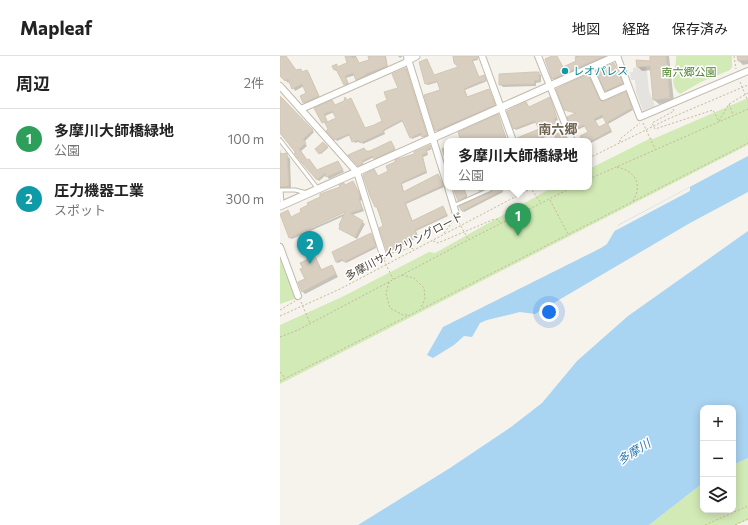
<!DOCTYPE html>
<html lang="ja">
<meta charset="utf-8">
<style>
:root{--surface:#fff;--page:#f6f6f6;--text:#222;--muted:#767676;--line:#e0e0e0;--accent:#0b8043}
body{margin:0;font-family:Commissioner,"Noto Sans JP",sans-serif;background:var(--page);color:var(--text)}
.controls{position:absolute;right:12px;bottom:12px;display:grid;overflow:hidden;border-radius:8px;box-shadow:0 2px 10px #0003}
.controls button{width:36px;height:36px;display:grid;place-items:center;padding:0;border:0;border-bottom:1px solid var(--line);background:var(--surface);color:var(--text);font:20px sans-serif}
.you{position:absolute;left:269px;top:256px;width:14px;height:14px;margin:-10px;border:3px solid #fff;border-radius:50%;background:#1a73e8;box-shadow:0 0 0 6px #1a73e833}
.badge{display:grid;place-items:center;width:26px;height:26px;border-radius:50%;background:var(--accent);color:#fff;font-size:13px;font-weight:700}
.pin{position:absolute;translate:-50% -33px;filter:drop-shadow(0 1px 2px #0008)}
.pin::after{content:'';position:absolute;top:21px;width:14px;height:12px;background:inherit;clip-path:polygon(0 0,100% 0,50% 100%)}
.popup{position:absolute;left:164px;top:82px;width:148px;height:52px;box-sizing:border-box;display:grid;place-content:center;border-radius:8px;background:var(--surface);filter:drop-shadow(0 1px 3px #0005);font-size:13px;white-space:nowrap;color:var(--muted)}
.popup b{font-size:15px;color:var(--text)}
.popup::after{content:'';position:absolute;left:50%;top:100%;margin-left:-8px;border:8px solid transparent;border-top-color:var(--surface)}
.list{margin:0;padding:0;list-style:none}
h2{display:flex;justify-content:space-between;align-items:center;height:52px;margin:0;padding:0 16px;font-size:17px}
h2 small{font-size:13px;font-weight:400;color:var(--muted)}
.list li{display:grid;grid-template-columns:26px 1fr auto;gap:12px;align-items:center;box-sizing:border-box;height:60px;padding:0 16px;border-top:1px solid var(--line)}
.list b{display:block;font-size:15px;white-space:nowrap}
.list p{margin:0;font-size:13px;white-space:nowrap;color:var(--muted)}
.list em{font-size:13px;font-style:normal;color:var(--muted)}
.icon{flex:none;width:22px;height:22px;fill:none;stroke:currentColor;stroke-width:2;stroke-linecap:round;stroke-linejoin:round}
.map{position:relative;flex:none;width:468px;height:469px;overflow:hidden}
header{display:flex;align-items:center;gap:24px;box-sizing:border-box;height:56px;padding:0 20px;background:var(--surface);border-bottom:1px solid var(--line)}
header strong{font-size:19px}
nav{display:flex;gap:22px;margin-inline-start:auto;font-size:14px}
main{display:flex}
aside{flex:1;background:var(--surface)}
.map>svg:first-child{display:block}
.green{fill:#d2eab5}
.parking{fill:#e5e3e0}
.water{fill:#a9d4f2}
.pier{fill:#f6f3ec}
.shadow{fill:#0003;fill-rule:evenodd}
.building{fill:#d8cfc1;stroke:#d3c7b4}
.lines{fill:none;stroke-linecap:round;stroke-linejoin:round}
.service-casing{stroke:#c2bbae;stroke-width:5}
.minor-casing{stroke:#c2bbae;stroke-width:8}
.tertiary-casing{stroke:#c2bbae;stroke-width:9}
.path{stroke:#c4b79f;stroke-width:1;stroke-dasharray:2 2;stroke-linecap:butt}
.service{stroke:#fff;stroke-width:3}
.minor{stroke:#fff;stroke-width:6}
.tertiary{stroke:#fff;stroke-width:7}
.culture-dot{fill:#0f9aa8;stroke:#fff;stroke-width:1.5}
.labels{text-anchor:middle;stroke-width:3;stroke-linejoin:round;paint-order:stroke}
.culture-label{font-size:11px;fill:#0d838f;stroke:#fff;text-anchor:start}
.park-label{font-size:11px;fill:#4a7f2a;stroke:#fff}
.street-label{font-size:11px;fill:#4b4439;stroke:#fff}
.water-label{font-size:12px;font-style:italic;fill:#2e7ab2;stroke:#fff}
.quarter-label{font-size:13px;font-weight:bold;fill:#6e6250;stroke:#fff}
</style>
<header>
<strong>Mapleaf</strong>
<nav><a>地図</a><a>経路</a><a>保存済み</a></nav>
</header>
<main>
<aside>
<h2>周辺<small>2件</small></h2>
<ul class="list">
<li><span class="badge" style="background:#2e9e5b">1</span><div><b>多摩川大師橋緑地</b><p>公園</p></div><em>100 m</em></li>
<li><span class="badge" style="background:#0f9aa8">2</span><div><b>圧力機器工業</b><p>スポット</p></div><em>300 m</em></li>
</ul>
</aside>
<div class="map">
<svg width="468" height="469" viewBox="0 0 468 469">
<rect width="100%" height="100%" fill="#f6f3ec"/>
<g class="green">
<path d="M396 0H452V11L450 14 421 26 400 38C387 28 397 13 396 0Z"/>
<polygon points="468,42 468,89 0,328 0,269 62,241 149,196 155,197 273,131 309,131 309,113 371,82 373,83"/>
<polygon points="0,199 17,242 0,248"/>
<polygon points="468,402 468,464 456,469 369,469 423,427 423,454 453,454 453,409"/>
</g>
<polygon class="parking" points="365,10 367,15 369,35 375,50 363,55 356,36 355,24 351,24 350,16 353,16 353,12"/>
<g class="water">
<polygon points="468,100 468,136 410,167 255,258 240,256 207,264 200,267 192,281 184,280 174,289 153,302 147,299 163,271 321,192 327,188 338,169"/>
<polygon points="468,175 468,402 453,409 453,352 423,352 423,427 369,469 78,469 170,412 231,371 262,347 297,305 348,260"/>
</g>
<polygon class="pier" points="410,131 410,135 329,178 335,171"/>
<g class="shadow">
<polygon points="0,0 4,0 16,15 20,14 23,17 27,15 29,17 40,42 26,48 23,46 27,38 24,30 15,35 10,25 8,27 0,18"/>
<polygon points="66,0 76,0 79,8 90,4 89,0 106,0 108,12 87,20 87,21 78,25 75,19 66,22 69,29 66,30 58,15 56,15 53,11 56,10 58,12 69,7"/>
<polygon points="123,0 120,2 118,0"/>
<polygon points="174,0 197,0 198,4 193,5 198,20 199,22 204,20 207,25 185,34 188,42 209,34 216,50 158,76 145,40 161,35 158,26 148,29 146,28 154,20 180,12"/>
<polygon points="274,0 277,1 283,12 297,5 295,0 327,0 274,24 266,3"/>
<polygon points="371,0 389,0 394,46 379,48 374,44 372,14 362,15 358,11 358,5 371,7"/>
<polygon points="458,0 468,0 468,8 463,9 459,5"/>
<polygon points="334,8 343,29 327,36 326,34"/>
<path d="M126 13 148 81 145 82 142 79 132 83 123 65 104 75 105 78 83 88 81 85 75 87 70 79 57 85 48 75 49 74 46 67 43 66 35 53 52 45 55 50 85 73 104 65 109 45 119 33ZM54 56 57 63 48 67 45 60Z"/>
<polygon points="258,17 261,19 261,26 256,27 256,30 223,31 220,28"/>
<path d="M346 37 353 54 328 68 332 76 309 88V85H304L310 77 306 70 295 75 293 73 297 57 285 53 321 45 325 46ZM324 61 328 67 319 72 315 65Z"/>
<polygon points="0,40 34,76 24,86 27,90 21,95 28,105 38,115 58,106 64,116 49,123 46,119 39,125 37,123 0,77"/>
<polygon points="270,43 278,64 275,65 277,69 268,73 270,79 256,85 239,85 260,74 257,66 236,74 234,72 246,47 250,52"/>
<polygon points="112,87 115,94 96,103 94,101 82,107 83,109 80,110 70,99 90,96"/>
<polygon points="43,88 48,92 41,98 37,94"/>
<polygon points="149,90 152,93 147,95 148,99 143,101 147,117 122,128 124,136 158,119 164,131 126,148 133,166 163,152 168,160 136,175 138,181 109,196 104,171 96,150 98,121 110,116"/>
<polygon points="0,93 1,99 6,98 10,103 11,132 0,134"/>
<polygon points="73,126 81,140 82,144 80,145 84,155 72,159 85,168 77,183 60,173 64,160 12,183 10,182 70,155 69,153 9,180 0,159 7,155 11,162"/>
<polygon points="174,131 192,131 184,135 188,142 180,145"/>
<polygon points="198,131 223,131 221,132 223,136 184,156 182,155 211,138 213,134 211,132 201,136"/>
<polygon points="92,179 96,192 66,207 64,204 58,207 56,206"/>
<polygon points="35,201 42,214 52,210 58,221 25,238 22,235"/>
</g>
<g class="building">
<polygon points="0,0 6,0 16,14 21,13 22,16 27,14 39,40 23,47 20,40 26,37 22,28 12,33 8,23 5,25 0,20"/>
<polygon points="65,0 71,0 72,2 76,1 79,7 89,4 88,0 105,0 107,10 86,18 86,19 76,24 73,17 65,20 68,27 64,29 56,13 54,14 52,10 57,8 57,11 67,7"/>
<polygon points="173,0 198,0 198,2 192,4 199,21 204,19 206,23 203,27 202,25 184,33 187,41 209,33 215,49 155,75 144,39 160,34 157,25 145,28 139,6 147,3 154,19 178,11 174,7"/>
<polygon points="272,0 277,0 283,11 296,5 295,2 299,0 324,0 272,23 265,3"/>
<polygon points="370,0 386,0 390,42 373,44 370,10 357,11 356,4 370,5"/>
<polygon points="457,0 468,0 468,4 458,5"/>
<polygon points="334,7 343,27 325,35 316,15"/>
<polygon points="126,12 147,79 142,81 141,77 130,82 122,64 103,74 104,76 80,87 79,84 72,86 69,78 54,84 46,75 48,73 45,67 56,62 52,55 44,58 47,65 42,67 34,52 52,44 55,49 64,45 65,41 67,44 71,42 85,72 94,69 102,65 96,49 107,44 104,36 118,32 112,18"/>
<polygon points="254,16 259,16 259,24 254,25 254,28 219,29 219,18"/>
<polygon points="308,18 320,44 325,45 346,36 352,52 326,67 322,59 314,63 319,71 327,67 331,74 311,85 303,85 300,80 308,76 304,69 292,74 287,61 296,57 284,54 276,33"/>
<polygon points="0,40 33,74 23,83 26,87 19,93 27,104 29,103 37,114 58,105 63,114 46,121 45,117 37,124 22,107 14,97 16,97 0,77"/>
<polygon points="270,41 277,62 274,63 276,68 267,71 269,77 253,85 237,85 237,82 259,73 255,65 233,73 227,55 246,46 249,51"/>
<polygon points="218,58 227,85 181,85 178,76"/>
<polygon points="283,75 287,85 277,85 274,79"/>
<polygon points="111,85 115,93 94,103 92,100 82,105 83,108 78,110 68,99 84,92 86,95 90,95"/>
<polygon points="43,86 48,91 39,98 35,93"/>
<polygon points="150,89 151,91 146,94 147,97 142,99 146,115 121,127 123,136 158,118 163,129 125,147 132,165 163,150 167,159 135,174 137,179 107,195 99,172 103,170 97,150 95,151 90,140 83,119 94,113 98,120 108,115 106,110 115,106 115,104 134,98 134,96"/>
<polygon points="167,91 167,105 166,105 162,93"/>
<polygon points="7,97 9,130 0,131 0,98"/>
<polygon points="73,125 79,137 80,141 79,142 82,153 70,157 83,165 75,181 59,173 60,170 59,169 65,156 9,182 0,158 8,154 11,161 21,156 20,153 28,149 27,147 40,141 40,138 60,131 59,129 64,127 65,129"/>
<polygon points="173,131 183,131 187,140 178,145"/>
<polygon points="197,131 221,131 223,134 182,155 179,150 212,135 209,131 199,135"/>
<polygon points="91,177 96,190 64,206 62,203 56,206 52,196"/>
<polygon points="35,200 41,214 52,209 56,218 22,236 18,226 25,223 20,213 23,212 20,207"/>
</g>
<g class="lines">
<defs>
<g id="service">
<polyline points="0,84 38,133"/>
<polyline points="2,148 1,134 15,134 27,137"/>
<polyline points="173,150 209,134"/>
</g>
<g id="minor">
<polyline points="127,0 167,128"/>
<polyline points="202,0 233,85"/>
<polyline points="258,0 292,85"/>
<polyline points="337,0 360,61 468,15"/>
<polyline points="310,12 323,41 348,30"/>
<polyline points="0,30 77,116 103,199"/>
<polyline points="21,53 125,7 128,4"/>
<polyline points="168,131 176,158"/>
<polyline points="0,191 18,240"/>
</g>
<g id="tertiary">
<polyline points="128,4 136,0"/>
<polyline points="0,150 337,0"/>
</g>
</defs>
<use href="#service" class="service-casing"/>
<use href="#minor" class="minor-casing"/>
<use href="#tertiary" class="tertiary-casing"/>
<g class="path">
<polyline points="454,0 456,13"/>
<polyline points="460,26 468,45"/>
<polyline points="449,48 453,58"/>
<polyline points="393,53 394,55 372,67 375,73 433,54 439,66"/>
<polyline points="439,65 449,48 468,37"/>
<polyline points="363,67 375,93"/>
<polyline points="340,86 340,83 360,67"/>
<polyline points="309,102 388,63 468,29"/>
<path d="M337 111C355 115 363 128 353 145"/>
<polyline points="309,123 468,53"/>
<polyline points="250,131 261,147"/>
<polyline points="270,144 288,178"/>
<polyline points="177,163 188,183"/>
<polyline points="164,177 174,164"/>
<polyline points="153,185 158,187 212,164 218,163 221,168"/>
<polyline points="108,198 131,192 134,193"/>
<polyline points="104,204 113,223"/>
<polyline points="122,219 134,222 144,232 145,243 141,252"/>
<polyline points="109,226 106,238 110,252 123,259 129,259"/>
<polyline points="21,246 30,267"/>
<polyline points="0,254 15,245"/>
<polyline points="0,260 60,233 254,131"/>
<polyline points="0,281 18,274 188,184 293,131"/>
<polyline points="0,316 5,322"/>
<polyline points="0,325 468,87"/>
<polyline points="425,469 468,450"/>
<polyline points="455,469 468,463"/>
</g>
<use href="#service" class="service"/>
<use href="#minor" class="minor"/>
<use href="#tertiary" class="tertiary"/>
</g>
<circle class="culture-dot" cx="285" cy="15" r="4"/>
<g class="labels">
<g class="culture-label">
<text x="293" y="19">レオパレス</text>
</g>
<g class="park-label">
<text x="409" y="20">南六郷公園</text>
</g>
<g class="street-label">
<text transform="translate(124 190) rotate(-28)" y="4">多摩川サイクリングロード</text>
</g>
<g class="water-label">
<text transform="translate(354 396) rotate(-32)" y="4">多摩川</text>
</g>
<g class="quarter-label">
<text x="278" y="78">南六郷</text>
</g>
</g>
</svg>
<div class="controls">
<button>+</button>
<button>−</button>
<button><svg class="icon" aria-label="layers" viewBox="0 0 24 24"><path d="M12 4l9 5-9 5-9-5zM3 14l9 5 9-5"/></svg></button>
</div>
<div class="you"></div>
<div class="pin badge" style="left:238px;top:180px;background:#2e9e5b">1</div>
<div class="popup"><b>多摩川大師橋緑地</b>公園</div>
<div class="pin badge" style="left:30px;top:208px;background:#0f9aa8">2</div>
</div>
</main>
